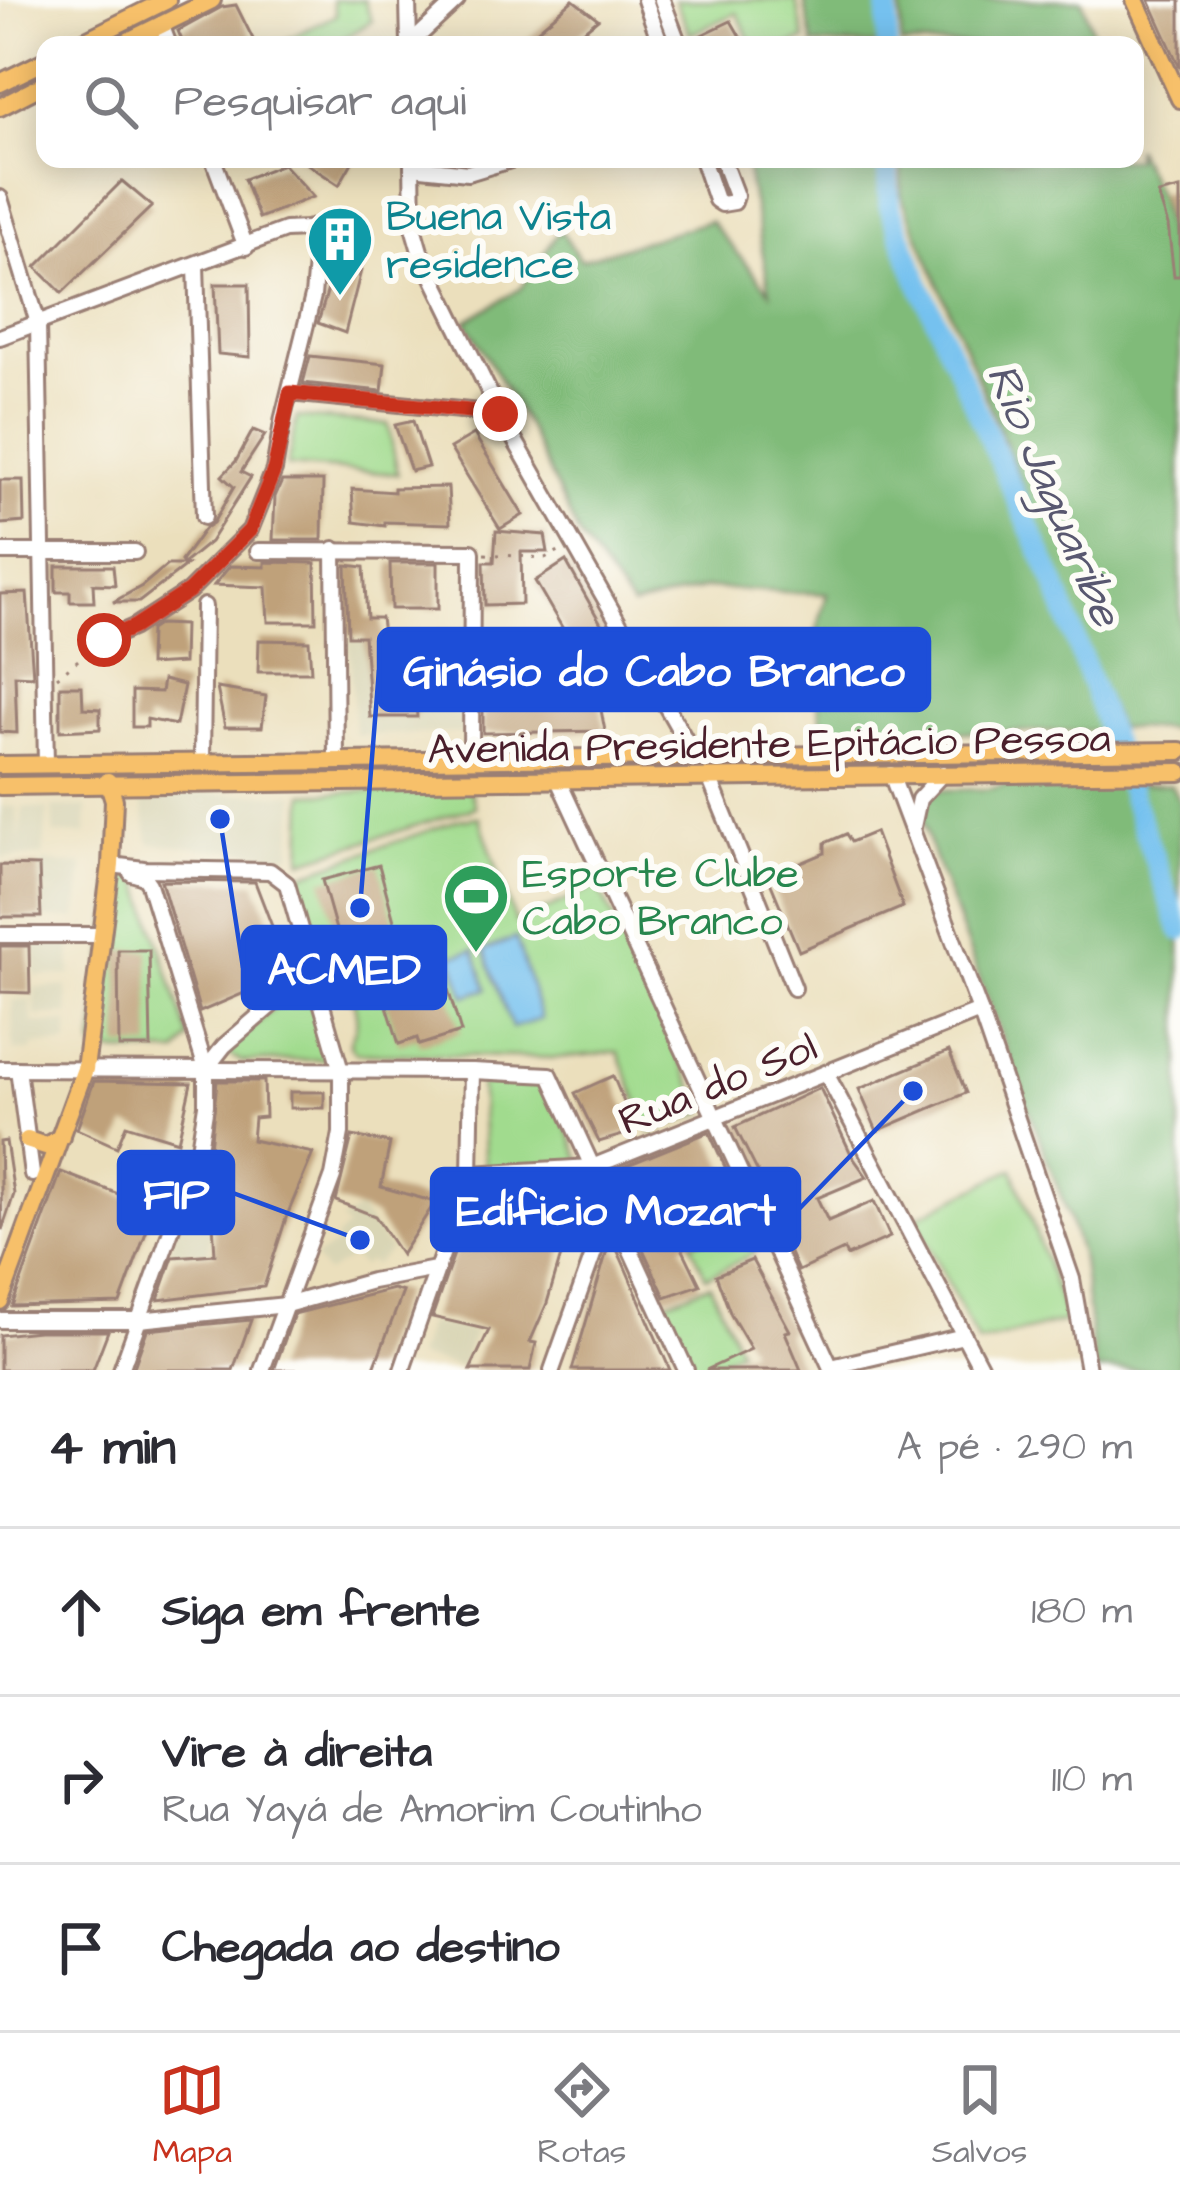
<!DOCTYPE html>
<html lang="pt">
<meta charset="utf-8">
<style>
:root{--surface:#fff;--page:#f2f2f3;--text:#2b2b33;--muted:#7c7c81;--line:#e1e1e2;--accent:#c8321e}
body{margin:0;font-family:"Architects Daughter",sans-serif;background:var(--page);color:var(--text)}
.stop{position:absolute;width:36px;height:36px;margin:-27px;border:9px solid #c8321e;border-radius:50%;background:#fff}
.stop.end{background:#c8321e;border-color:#fff;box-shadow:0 3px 12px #0008}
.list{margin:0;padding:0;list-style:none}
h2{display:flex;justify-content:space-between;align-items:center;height:156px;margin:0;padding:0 48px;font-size:51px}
h2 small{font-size:39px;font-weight:400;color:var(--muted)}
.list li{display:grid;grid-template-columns:78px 1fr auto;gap:36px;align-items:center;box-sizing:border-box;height:168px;padding:0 48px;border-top:3px solid var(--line)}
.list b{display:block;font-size:45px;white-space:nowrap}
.list p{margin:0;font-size:39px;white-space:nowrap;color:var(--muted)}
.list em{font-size:39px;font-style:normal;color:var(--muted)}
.icon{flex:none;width:66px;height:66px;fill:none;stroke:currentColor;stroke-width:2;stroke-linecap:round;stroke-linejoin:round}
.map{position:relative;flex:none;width:1180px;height:1370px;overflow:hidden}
.search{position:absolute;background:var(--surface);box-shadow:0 6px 30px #0003;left:36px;right:36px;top:36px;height:132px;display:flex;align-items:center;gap:30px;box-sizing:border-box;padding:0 42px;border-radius:24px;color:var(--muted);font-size:45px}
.sheet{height:660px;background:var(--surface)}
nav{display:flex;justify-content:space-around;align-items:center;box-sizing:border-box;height:168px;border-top:3px solid var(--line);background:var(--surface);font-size:33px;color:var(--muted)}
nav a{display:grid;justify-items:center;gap:6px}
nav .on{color:var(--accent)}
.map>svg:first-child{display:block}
.built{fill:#d9d5b5}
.green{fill:#a1db8e;stroke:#767d5c;stroke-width:3}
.forest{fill:#80bb79;stroke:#656d52;stroke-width:3}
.water{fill:#75c1ef;stroke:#60708d;stroke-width:3}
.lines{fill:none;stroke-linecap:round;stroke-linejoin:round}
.river{stroke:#75c1ef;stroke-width:21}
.building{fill:#bfa17a}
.minor-casing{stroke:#9a7f74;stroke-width:20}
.major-casing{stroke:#9a7f74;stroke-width:22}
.path{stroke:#9a7f74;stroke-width:3;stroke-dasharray:3 9;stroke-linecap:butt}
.minor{stroke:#fff;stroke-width:14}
.major{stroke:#f7c06b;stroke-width:16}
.route{stroke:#c8321e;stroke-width:15}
.labels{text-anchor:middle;stroke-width:12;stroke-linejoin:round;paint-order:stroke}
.culture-label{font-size:42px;fill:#0d838f;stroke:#fdfcf7;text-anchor:start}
.street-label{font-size:42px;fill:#4a1f2b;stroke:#fdfcf7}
.leisure-label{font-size:42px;fill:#27864d;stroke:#fdfcf7;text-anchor:start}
.water-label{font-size:45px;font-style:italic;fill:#595870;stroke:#fdfcf7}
.leader{fill:none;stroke:#1d4ed8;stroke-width:4.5}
.callout-dot{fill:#1d4ed8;stroke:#fdfcf7;stroke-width:4.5}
.callout{fill:#1d4ed8;stroke:#1d4ed8;stroke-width:4.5}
.callout-label{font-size:45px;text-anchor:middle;font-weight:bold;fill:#fff}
</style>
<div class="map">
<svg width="1180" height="1370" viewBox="0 0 1180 1370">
<rect width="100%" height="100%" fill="#fdfcf7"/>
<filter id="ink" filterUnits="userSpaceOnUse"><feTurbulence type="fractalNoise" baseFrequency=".00833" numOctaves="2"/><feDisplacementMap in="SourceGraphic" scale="24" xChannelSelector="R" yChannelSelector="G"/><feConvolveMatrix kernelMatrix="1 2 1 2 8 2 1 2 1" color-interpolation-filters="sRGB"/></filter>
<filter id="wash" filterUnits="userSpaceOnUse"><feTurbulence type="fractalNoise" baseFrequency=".004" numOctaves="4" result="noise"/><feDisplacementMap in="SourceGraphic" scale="48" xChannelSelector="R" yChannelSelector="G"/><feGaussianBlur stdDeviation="2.7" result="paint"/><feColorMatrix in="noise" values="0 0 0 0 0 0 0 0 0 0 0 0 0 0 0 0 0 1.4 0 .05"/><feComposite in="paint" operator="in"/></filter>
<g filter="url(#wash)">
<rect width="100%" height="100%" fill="#ebdfbc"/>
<g class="built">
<polygon points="461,636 464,733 355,735 349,640"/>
<polygon points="140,794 296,794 291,855 150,844"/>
<polygon points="0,806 17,807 19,844 23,807 48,809 43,856 0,858"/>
<polygon points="52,807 87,807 86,835 53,834"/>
<polygon points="42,862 83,865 77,919 42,918 43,893 60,893 40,889"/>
<polygon points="35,943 70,943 71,975 35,976"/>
<polygon points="67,986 68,1014 35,1016 34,988"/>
<polygon points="31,1000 32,1023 68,1023 68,1044 33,1045 32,1051 13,1051 12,1001"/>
<polygon points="359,1209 390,1250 374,1265 369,1261 362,1266 352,1258 326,1273 314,1258 338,1244 335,1238 347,1228 341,1221"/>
<polygon points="182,1210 211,1227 209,1253 169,1252"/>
<polygon points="428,1322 475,1331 461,1367 417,1357"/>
</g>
<g class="green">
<polygon points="332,0 364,0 372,21 333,45 276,45 336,15"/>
<polygon points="675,0 796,0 805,40 789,45 753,45 737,13 690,34"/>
<polygon points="297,417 388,424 398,474 287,466"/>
<polygon points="469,787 476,807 302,861 304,794"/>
<path d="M479 817 516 923 598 886 705 1112 651 1133 618 1052 556 1058 356 1053C344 1042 353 1039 356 1026 358 1019 355 1009 354 1002L330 987 297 876 458 820Z"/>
<polygon points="122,869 140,882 189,1038 178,1053 109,1052 93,1047 114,878"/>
<polygon points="308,978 335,1059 243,1062 224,1052"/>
<polygon points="480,1075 545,1076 582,1164 485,1169"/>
<polygon points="1013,1169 1067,1321 978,1343 915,1218"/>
<polygon points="740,1223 755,1253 706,1277 691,1244"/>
<polygon points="710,1284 739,1349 704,1370 694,1370 658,1305"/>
</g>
<g class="forest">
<polygon points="804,0 886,0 887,45 813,45"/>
<polygon points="901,0 1082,0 1097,45 901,45"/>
<polygon points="1135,148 1158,194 1180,287 1180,729 1118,728 1008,450 901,195 901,159 1135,159"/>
<polygon points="745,159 888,159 889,205 1055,583 1106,731 824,733 814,682 806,670 827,594 706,588 632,607 579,536 530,431 466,321 520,289 560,230 581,260 710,221 770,292"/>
<polygon points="1016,783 1171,785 1180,802 1180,1370 1095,1370 1082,1260 1068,1215 929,843 921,811 928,797 940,790 989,789"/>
</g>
<g class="water">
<polygon points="516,938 541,1019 512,1028 484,950"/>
<polygon points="474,950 487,989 465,996 452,956"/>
</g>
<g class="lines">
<g class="river">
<polyline points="887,45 888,0"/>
<polyline points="887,159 889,205 920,285 1055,583 1180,930"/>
</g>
</g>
<g id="blocks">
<g class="building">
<polygon points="573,0 598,19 566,45 520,45"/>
<polygon points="1149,0 1180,0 1180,68"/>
<polygon points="236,5 256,45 184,45 178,31 222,7"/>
<polygon points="731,21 745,45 690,45 689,41"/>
<polygon points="300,159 354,159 339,185"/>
<polygon points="283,164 313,197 259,218 244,179"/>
<polygon points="122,181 152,206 62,293 36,267"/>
<polygon points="1180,189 1180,276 1174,276 1168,225 1158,194"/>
<polygon points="343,238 367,247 345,333 318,323"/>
<polygon points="215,284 249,284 250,357 218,354"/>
<polygon points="310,356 385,364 382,391 303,383"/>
<polygon points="413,421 428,467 411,471 395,425"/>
<polygon points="253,430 265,435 241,472 251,477 210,542 183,564 181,561 205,528 213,523 234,487 222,476 236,461"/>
<polygon points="474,434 523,515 500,529 450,448"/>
<polygon points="0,480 23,480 24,522 0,524"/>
<polygon points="282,481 323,481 322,540 273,540 275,497"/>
<polygon points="448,487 450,524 385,522 385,526 354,522 352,489 394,492 394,488"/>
<polygon points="496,531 545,535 548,552 521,552 522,604 485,605 484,562 494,562"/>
<polygon points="566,561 609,638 577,653 535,581"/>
<polygon points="265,562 315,563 316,622 268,622 266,587 214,585 230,566 265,567"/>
<polygon points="390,563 438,563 438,609 391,609"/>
<polygon points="167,565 187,565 139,602 113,602 142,586"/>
<polygon points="346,565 364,567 367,618 381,618 384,642 412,642 417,717 370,717 364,636 348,636"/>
<polygon points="56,566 113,566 115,585 93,584 94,602 70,602 70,592 56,592"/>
<polygon points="27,593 33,676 15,675 17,733 0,732 0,594"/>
<polygon points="159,624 184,625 183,663 149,665 150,630"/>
<polygon points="259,640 309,641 311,672 258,672"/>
<polygon points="483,665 522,666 523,689 597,689 605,731 483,733"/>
<polygon points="163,680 184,685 176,725 147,719 147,727 132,727 132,691 161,692"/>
<polygon points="60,686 82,686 83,708 100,709 100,729 60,731"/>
<polygon points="217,688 266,696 262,727 225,727"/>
<polygon points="875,832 903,907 799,951 768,877 825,853 825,843 846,834 851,842"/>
<polygon points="0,865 39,866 41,917 0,917"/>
<polygon points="379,865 398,936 342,951 322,880"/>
<polygon points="161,881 255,882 285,960 242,994 200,1012"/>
<polygon points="0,946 29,946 30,993 0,992"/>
<polygon points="118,950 149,950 151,1047 119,1047"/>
<polygon points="436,950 461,1032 419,1045 417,1038 399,1044 375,968"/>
<polygon points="949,1051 966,1093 877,1131 859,1089"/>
<polygon points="613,1076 636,1131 599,1142 575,1093"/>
<polygon points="94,1081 191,1083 178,1141 126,1125 117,1147 77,1129"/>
<polygon points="217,1081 264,1081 265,1117 254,1118 252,1140 313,1153 286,1218 264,1287 158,1300 173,1257 215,1254 213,1224 189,1213 209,1157"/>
<polygon points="820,1088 852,1156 867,1177 817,1198 828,1221 874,1201 890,1237 847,1256 844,1250 798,1271 783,1237 789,1234 735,1127"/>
<rect x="290" y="1092" width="34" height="16"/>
<polygon points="709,1132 749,1219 681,1246 700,1285 665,1297 608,1173"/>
<polygon points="352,1136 390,1143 381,1187 435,1202 401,1255 375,1216 336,1201"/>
<polygon points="6,1141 14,1194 2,1230 0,1142"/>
<polygon points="61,1172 155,1208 120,1303 12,1306"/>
<polygon points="582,1179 580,1203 479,1218 568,1232 547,1303 530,1342 536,1343 530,1370 470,1370 489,1330 432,1317 478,1185 526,1185"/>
<polygon points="611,1237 621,1258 670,1370 572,1370"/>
<polygon points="752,1260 790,1331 785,1332 801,1370 706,1370 751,1349 731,1315 716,1275"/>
<polygon points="393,1289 403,1292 373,1370 274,1370 294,1314"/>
<polygon points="251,1320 233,1370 133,1370 147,1330"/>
<polygon points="38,1331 108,1331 93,1370 0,1370 0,1335"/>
</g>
</g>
</g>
<g filter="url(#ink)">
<use href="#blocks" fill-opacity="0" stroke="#9a7f74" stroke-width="3"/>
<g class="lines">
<defs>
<g id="minor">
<polyline points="408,0 409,45"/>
<polyline points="645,0 661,45"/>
<polyline points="662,0 679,45"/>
<polyline points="161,24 169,45"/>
<polyline points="409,45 457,0"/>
<polyline points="213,159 246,247"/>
<polyline points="412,159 413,227 420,251 500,414 695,757"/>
<polyline points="702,159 716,200 722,204 734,202 736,196 722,159"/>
<polyline points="412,167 468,173 514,159"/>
<polyline points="0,198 38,323 46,765"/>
<polyline points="307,229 341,220 357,224"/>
<polyline points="196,265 204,517"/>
<polyline points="0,337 285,230 307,229 318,240 313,296 283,417 274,470 250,530 189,591 134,627 104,640"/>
<polyline points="290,393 500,414"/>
<polyline points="334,549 336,762"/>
<polyline points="258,551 472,552 471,758"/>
<polyline points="0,552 135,552"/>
<polyline points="202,761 204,606"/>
<polyline points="891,774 980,1011 1072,1279 1088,1370"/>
<polyline points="709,777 794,988"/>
<polyline points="559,782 832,1370"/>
<polyline points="913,827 919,799 943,773"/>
<polyline points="111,865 144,869 270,871 287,884 341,1071 341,1133 333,1176 262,1370"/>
<polyline points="0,935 102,935"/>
<polyline points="0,1069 472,1071 550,1075 686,1370"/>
<polyline points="18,1069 32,1174"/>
<polyline points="206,1069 224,1046 311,971"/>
<polyline points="826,1073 982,1370"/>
<polyline points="470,1174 592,1167 980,1011"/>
<polyline points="0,1320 139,1320 286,1305 372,1281 436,1269"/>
<polyline points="831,1367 964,1336"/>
<polyline points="121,1370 198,1155 206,1105 206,1069 149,884 144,877 131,873"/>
<polyline points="402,1370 470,1174 472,1071"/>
<polyline points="552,1370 609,1210"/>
</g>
<g id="major">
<polyline points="1135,0 1180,99"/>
<polyline points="76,45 167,0"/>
<polyline points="120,45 212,0"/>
<polyline points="0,83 45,61"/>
<polyline points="0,107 45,84"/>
<polyline points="0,765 1180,751"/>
<polyline points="0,786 1180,772"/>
<polyline points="27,1140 46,1146 61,1137"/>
<polyline points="0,1301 85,1069 111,865 114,800 108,781"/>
</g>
</defs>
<use href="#minor" class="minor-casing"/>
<use href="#major" class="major-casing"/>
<g class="path">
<polyline points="485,554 545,558 563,549"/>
<polyline points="57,677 92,649"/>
</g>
<use href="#minor" class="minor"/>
<use href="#major" class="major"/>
</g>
</g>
<g class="lines" filter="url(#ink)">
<polyline class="route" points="104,640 134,627 189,591 250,530 274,470 290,393 500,414"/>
</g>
<defs>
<symbol id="building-pin" viewBox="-11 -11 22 30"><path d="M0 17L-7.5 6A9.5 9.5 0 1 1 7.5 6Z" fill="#0f9aa8" stroke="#fdfcf7"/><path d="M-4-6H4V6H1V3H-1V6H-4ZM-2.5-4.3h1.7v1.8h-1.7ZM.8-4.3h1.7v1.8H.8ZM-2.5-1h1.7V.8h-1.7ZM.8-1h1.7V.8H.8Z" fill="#fff"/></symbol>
<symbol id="stadium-pin" viewBox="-11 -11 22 30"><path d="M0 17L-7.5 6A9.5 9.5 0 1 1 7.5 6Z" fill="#2e9e5b" stroke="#fdfcf7"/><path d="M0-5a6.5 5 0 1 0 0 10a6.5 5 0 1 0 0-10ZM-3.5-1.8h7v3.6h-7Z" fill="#fff"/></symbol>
</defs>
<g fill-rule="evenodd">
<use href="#building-pin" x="302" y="201" width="76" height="104"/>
<use href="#stadium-pin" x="438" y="858" width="76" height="104"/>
</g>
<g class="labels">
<g class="culture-label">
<text x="386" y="230">Buena Vista<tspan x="386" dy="48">residence</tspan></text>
</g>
<g class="street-label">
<text transform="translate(769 742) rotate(-1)" y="15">Avenida Presidente Epitácio Pessoa</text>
<text transform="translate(717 1082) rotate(-22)" y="15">Rua do Sol</text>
</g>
<g class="leisure-label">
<text x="522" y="887">Esporte Clube<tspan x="522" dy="48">Cabo Branco</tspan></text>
</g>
<g class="water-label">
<text transform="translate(1056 494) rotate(67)" y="16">Rio Jaguaribe</text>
</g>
</g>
<path class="leader" d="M360 908L379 670M220 819L243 968M360 1240L233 1193M913 1091L799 1209"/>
<g class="callout-dot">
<circle cx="360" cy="908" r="12"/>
<circle cx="220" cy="819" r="12"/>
<circle cx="360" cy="1240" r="12"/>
<circle cx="913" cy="1091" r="12"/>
</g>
<g class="callout">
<rect x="379" y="629" width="550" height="81" rx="12"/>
<rect x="243" y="927" width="202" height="81" rx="12"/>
<rect x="119" y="1152" width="114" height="81" rx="12"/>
<rect x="432" y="1169" width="367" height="81" rx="12"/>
</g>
<g class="callout-label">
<text x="654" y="686">Ginásio do Cabo Branco</text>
<text x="344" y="984">ACMED</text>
<text x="176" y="1209">FIP</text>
<text x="616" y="1225">Edíficio Mozart</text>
</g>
</svg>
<div class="stop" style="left:104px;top:640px"></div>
<div class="stop end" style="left:500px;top:414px"></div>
<div class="search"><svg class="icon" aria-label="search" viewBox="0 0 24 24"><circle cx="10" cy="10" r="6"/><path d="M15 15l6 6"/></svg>Pesquisar aqui</div>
</div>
<section class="sheet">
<h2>4 min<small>A pé · 290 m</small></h2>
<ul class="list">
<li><svg class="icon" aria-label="ahead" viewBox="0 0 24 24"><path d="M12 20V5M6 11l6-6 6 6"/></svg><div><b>Siga em frente</b></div><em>180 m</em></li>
<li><svg class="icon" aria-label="right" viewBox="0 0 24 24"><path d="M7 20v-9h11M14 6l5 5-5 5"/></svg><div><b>Vire à direita</b><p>Rua Yayá de Amorim Coutinho</p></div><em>110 m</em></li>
<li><svg class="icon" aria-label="arrive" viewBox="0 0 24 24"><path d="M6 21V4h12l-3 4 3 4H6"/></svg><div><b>Chegada ao destino</b></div></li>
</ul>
</section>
<nav>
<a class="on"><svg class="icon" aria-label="map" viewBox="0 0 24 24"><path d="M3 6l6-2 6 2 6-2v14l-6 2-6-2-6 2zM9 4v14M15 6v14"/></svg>Mapa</a>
<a><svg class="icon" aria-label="directions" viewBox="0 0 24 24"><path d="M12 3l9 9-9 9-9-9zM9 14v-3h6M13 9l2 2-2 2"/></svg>Rotas</a>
<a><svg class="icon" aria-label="saved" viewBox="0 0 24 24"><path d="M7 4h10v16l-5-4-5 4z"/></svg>Salvos</a>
</nav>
